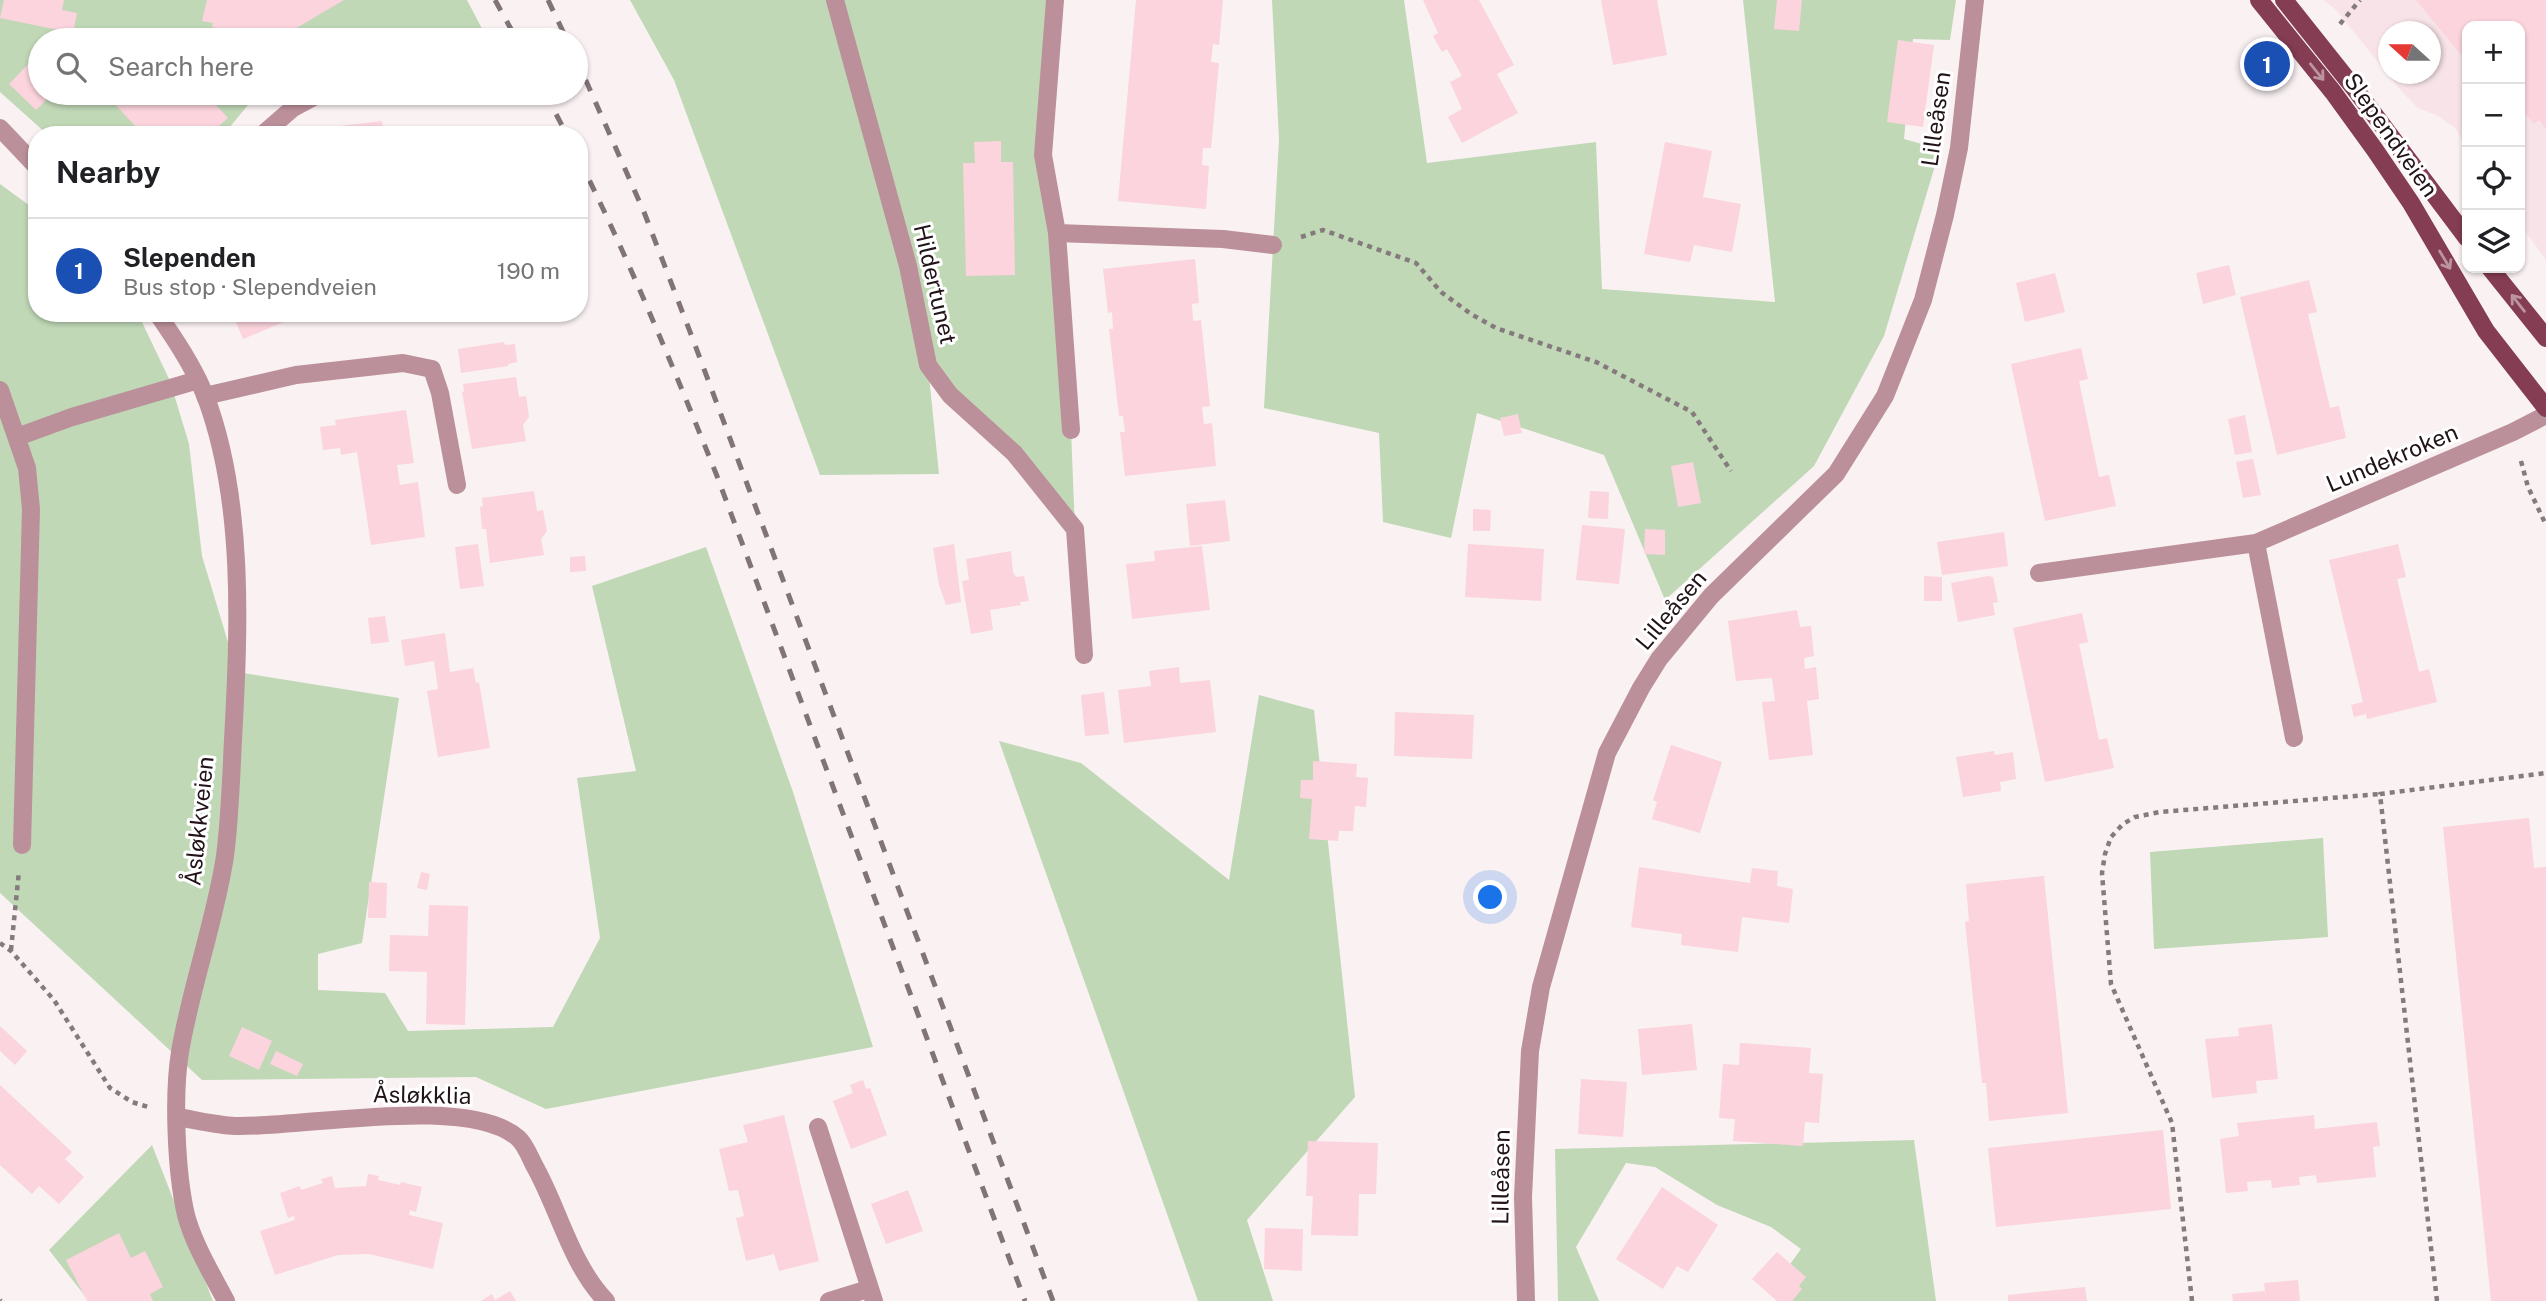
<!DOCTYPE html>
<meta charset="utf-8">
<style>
:root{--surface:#fff;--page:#f2f2f2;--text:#202124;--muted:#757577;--line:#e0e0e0;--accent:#2563eb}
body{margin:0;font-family:"Public Sans",sans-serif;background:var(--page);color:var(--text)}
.controls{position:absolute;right:21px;top:21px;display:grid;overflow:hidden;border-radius:14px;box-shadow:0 2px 5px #0004}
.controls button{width:63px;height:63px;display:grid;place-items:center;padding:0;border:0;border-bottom:2px solid var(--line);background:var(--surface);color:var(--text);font:35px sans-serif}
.compass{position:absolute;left:2378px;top:21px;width:63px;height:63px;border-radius:50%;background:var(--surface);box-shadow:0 2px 5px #0004;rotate:291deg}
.you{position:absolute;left:1491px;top:898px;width:24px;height:24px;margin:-18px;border:5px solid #fff;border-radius:50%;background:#1a73e8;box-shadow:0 0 0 10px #1a73e833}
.badge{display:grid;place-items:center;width:46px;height:46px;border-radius:50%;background:var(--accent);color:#fff;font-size:23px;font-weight:700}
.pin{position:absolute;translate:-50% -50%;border:4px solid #fff;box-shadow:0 2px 7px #0006}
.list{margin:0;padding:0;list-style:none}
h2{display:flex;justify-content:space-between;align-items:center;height:91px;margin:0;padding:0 28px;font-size:30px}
h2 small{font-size:23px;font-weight:400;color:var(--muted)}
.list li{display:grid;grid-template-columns:46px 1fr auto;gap:21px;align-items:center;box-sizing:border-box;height:105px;padding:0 28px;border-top:2px solid var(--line)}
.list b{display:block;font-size:26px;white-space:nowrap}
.list p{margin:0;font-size:23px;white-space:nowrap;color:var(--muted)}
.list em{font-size:23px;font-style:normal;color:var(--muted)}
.icon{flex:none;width:38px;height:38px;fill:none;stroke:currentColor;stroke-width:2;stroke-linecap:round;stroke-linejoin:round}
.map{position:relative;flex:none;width:2546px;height:1301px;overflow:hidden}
.search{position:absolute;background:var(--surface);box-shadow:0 2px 5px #0004;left:28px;top:28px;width:560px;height:77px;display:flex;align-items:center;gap:18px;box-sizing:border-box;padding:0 24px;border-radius:38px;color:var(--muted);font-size:26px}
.panel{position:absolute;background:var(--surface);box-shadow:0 2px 5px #0004;left:28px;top:126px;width:560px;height:196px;border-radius:28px}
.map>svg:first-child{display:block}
.built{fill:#f8e4e8;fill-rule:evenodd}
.green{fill:#c0d8b6}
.building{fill:#fbd4dd}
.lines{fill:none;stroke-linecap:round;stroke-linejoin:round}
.path{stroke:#857a7d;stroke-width:4.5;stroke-dasharray:5 5;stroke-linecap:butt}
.minor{stroke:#bb909a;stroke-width:18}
.major{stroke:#843d52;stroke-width:18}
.rail{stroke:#807477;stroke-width:5;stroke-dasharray:12 12;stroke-linecap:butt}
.oneway{stroke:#bb94a0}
.labels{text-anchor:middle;stroke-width:6;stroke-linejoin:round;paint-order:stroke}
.street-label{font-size:23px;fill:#211317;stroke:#fff}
</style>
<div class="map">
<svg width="2546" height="1301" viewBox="0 0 2546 1301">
<rect width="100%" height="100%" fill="#faf1f3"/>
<path class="built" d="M2323 0H2546V260L2520 224V26H2467V148L2455 128 2438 116 2418 108 2403 93 2336 10ZM2388 32H2430V74H2388Z"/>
<g class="green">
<polygon points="0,0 467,0 488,40 40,40 40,93 258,93 223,135 48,135 0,92"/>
<polygon points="630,0 1055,0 1043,155 1071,430 1075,529 928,366 939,474 820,475 674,80"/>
<polygon points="1272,0 1404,0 1427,163 1596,142 1602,289 1775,302 1743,0 1956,0 1950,40 1913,39 1904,139 1940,149 1884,336 1814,466 1665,600 1604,455 1477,413 1451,538 1383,522 1379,433 1264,408 1279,139"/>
<polygon points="0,184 37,211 37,313 135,313 141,320 170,381 189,444 202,556 237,672 399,698 362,943 318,954 318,990 385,993 408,1031 553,1027 600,938 577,778 636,771 592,586 706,547 793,792 873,1047 546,1109 476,1077 202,1080 0,893"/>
<polygon points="1259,695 1314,710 1355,1097 1247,1220 1273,1301 1198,1301 999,741 1081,763 1229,880"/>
<polygon points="2323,838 2328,937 2154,949 2150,852"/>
<polygon points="1914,1140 1936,1301 1780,1301 1778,1281 1801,1249 1771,1227 1717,1205 1655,1167 1626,1163 1576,1247 1599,1301 1558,1301 1555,1149"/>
<polygon points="152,1145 213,1301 89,1301 49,1250"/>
</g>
<g class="building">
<polygon points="4,0 64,0 62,10 77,13 73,33 0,18"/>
<polygon points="207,0 344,0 276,40 262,40 212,27 213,23 202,21"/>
<polygon points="1136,0 1223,0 1219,45 1213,44 1211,62 1219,63 1211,148 1203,148 1202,165 1209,166 1206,209 1118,201"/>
<polygon points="1423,0 1479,0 1514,65 1497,74 1518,113 1462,143 1448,117 1462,109 1450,82 1462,76 1447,49 1442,52 1433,36 1438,33"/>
<polygon points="1601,0 1657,0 1667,55 1613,65"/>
<polygon points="1777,0 1802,0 1799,31 1774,29"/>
<polygon points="2416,0 2546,0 2546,129 2539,120 2534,124 2520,107 2520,26 2467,26 2467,62"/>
<polygon points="1898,40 1934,45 1923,127 1887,122"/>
<polygon points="32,60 40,68 40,93 53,93 36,110 9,84"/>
<polygon points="119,93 160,93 166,100 174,93 205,93 228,118 209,135 130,135 137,128 111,100"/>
<polygon points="382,121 384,135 324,135 323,128"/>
<polygon points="1001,141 1001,162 1013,162 1015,275 966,276 963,163 975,163 974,142"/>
<polygon points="1665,142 1712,151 1703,197 1741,204 1732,252 1694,245 1690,262 1644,254"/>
<polygon points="1195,259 1199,303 1192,304 1193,321 1201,320 1210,406 1202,407 1204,424 1212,423 1216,466 1125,476 1120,432 1125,432 1123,416 1119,416 1109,329 1113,329 1112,312 1108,313 1103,269"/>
<polygon points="2229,265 2236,295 2203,304 2196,273"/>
<polygon points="2055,273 2065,312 2025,322 2016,283"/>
<polygon points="2309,280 2317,312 2308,314 2330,408 2339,406 2346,438 2277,455 2240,297"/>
<polygon points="232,313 296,313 298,316 243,339"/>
<polygon points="504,342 505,345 515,344 517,362 508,364 508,366 461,373 458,349"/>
<polygon points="2081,348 2088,379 2079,381 2099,477 2109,475 2116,506 2045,521 2011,364"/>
<polygon points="516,377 519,397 526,396 529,417 523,425 526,441 472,449 462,392 464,391 463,384"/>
<polygon points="406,410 414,463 397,465 400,485 418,482 425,537 371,545 357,452 341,455 340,448 323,450 320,427 336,425 335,420"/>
<polygon points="1518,414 1522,433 1504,436 1500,418"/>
<polygon points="2245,415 2252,452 2235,455 2228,419"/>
<polygon points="2253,459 2261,495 2243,498 2236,462"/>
<polygon points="1693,462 1701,503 1678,507 1671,466"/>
<polygon points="534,491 537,511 543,510 547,531 541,539 544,555 490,563 486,529 482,529 480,507 483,506 482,498"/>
<polygon points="1590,491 1609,492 1608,519 1588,518"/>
<polygon points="1225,500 1230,541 1190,546 1186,504"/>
<polygon points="1473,509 1491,510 1490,531 1473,531"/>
<polygon points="1582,525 1625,529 1619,584 1576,580"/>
<polygon points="1645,529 1665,530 1665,555 1644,554"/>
<polygon points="2004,532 2008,566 1942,575 1937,542"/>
<polygon points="478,544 484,586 460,589 455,547"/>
<polygon points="954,544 961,602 946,605 939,585 933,548"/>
<polygon points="1468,544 1544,549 1541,601 1465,597"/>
<polygon points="2398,544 2406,577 2397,579 2419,672 2429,669 2437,702 2367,719 2366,714 2354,717 2351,705 2363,702 2329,560"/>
<polygon points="1202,546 1210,610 1132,619 1126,564 1155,561 1154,551"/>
<polygon points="1011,551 1013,572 1016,577 1024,576 1029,601 1020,602 1021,605 990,610 993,630 971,634 962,581 969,580 966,559"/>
<polygon points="585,556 586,571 570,572 570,557"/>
<polygon points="1924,576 1942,577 1942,601 1924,601"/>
<polygon points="1988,576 1993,577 1998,602 1993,603 1995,615 1958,622 1951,583"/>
<polygon points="1797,610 1800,627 1811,626 1814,656 1804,658 1805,669 1816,667 1819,699 1807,701 1813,755 1769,760 1762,702 1775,701 1772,678 1736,681 1728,621"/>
<polygon points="2082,613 2088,642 2079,644 2099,740 2107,738 2114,768 2045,782 2013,628"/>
<polygon points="385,616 389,642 371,644 368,618"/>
<polygon points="445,633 450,672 473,668 476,683 479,682 490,748 438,757 427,691 438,689 434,661 405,666 401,640"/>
<polygon points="1179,667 1180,683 1210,680 1216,732 1124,743 1118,690 1151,686 1149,671"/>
<polygon points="1104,692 1109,734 1085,736 1081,695"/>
<polygon points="1395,712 1474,715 1472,759 1394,756"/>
<polygon points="1671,745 1722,762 1700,833 1652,819 1657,802 1653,800"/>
<polygon points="1994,751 1995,755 2013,752 2016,779 2000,782 2001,791 1963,797 1956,757"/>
<polygon points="1313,761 1357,764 1356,777 1368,778 1366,807 1355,806 1353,831 1339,831 1338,841 1309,839 1312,799 1300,798 1301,780 1313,780"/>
<polygon points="2529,818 2534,868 2546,867 2546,1301 2491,1301 2443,827"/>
<polygon points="1639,867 1750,883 1752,868 1778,871 1777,886 1793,889 1789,923 1742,917 1738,952 1681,945 1682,934 1631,927"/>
<polygon points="421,872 430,874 427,890 417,888"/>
<polygon points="2044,876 2068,1113 1989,1121 1986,1083 1982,1083 1965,922 1969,921 1966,884"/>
<polygon points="369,882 387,883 386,918 368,918"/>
<polygon points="429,905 468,906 465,1025 426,1024 427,972 389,971 390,935 428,936"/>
<polygon points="1692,1024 1697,1070 1642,1075 1638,1029"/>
<polygon points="2272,1024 2278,1079 2256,1081 2257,1093 2212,1098 2205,1039 2239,1036 2238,1028"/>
<polygon points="0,1026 27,1051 15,1065 0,1051"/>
<polygon points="242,1027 272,1041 259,1070 229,1056"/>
<polygon points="1740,1043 1811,1048 1809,1073 1823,1074 1819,1123 1805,1122 1803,1146 1733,1141 1735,1119 1719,1118 1723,1064 1739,1065"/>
<polygon points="276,1051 303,1064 297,1076 270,1064"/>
<polygon points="1581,1079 1627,1082 1623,1137 1578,1134"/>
<polygon points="863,1080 866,1089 870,1088 887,1135 851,1149 833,1101 853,1093 850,1085"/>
<polygon points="0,1085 72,1152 65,1159 84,1177 59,1204 39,1186 32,1194 0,1165"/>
<polygon points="784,1115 819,1261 779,1271 774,1254 746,1261 736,1218 744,1216 738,1190 729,1191 719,1149 748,1142 743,1125"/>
<polygon points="2314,1115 2315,1129 2377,1122 2380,1146 2373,1147 2376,1177 2317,1183 2316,1175 2299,1177 2300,1185 2272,1188 2271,1180 2247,1182 2248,1191 2226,1193 2220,1139 2239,1136 2237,1123"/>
<polygon points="2163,1130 2171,1209 1996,1227 1988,1148"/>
<polygon points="1308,1141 1378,1143 1376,1194 1359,1194 1358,1236 1311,1235 1313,1196 1306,1196"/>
<polygon points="368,1174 379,1176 378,1180 400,1185 401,1182 422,1187 416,1212 410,1210 409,1215 443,1223 433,1269 369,1254 338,1255 275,1275 260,1231 295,1220 294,1216 288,1218 280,1193 300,1186 301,1190 323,1183 321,1179 332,1176 335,1188 366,1186"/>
<polygon points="1662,1187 1718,1225 1688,1272 1677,1266 1663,1289 1616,1259"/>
<polygon points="908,1190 923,1231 886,1244 871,1204"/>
<polygon points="1265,1228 1303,1229 1302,1271 1264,1269"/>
<polygon points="119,1233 131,1258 145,1251 163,1287 150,1294 153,1301 87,1301 66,1260"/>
<polygon points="1777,1252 1806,1277 1799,1286 1802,1289 1792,1301 1777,1301 1752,1279"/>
<polygon points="2298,1280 2300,1301 2233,1301 2232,1294 2265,1291 2264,1283"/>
<polygon points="2085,1287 2087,1301 2008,1301 2008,1295"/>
<polygon points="510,1291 516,1301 481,1301 492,1294 495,1300"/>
</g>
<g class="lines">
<g class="path">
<polyline points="2340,24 2360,0"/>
<polyline points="1301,237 1323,230 1416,263 1441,292 1471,314 1496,328 1596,362 1692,412 1731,471"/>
<polyline points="2521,461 2528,487 2546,525"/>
<polyline points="0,943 11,951 54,1000 110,1088 132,1102 148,1107"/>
<polyline points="11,950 19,871"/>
<polyline points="0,1300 1,1301"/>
<polyline points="2192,1301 2172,1123 2111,984 2102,873 2105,854 2111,837 2123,824 2135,817 2160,812 2380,794"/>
<polyline points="2437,1301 2380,794 2546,773"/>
</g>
<g class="minor">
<polyline points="835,0 908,266 928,365 950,395 1014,453 1075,529 1084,655"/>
<polyline points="1055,0 1043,155 1057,233 1071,430"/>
<polyline points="0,128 37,167"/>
<polyline points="262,135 293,108 321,93"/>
<polyline points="1057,233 1223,239 1273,245"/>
<path d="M157 313C175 339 193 366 205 395 245 500 239 630 233 740 231 779 230 818 225 856 215 922 191 986 180 1052 173 1095 176 1172 186 1215 194 1245 212 1274 226 1301"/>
<polyline points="0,390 27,468 31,509 22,845"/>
<polyline points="205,396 296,375 403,363 432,369 440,393 457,485"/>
<polyline points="17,437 72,417 198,380"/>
<polyline points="2256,543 2294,738"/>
<polyline points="2039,573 2256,543 2513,432 2546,415"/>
<path d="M177 1117C196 1120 216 1125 235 1126 302 1128 468 1094 518 1138 525 1144 530 1157 534 1165 559 1209 570 1263 606 1301"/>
<polyline points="818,1127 874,1301"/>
<polyline points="829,1301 868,1289"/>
<polyline points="1526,1301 1523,1197 1530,1051 1541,987 1607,753 1641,688 1659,659 1711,596 1836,474 1885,396 1923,300 1945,215 1959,148 1975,0"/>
</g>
<g class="major">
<polyline points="2259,0 2333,92 2375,150 2411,203 2486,331 2546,408"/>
<polyline points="2284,0 2358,93 2467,238"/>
<polyline points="2490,268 2546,338"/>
</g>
<g class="rail">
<polyline points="495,0 517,40"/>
<polyline points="548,0 567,40"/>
<polyline points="576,58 644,212 692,337 1053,1301"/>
<polyline points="545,93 567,135"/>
<path d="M579 159C630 262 674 369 717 476L1025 1301"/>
</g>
</g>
<defs><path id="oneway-shaft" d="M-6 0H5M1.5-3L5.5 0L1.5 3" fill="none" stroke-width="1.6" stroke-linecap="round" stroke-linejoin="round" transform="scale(1.75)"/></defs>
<g class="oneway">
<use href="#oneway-shaft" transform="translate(2317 72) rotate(51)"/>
<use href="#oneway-shaft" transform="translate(2445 260) rotate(59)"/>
<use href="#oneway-shaft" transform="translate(2518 303) rotate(-128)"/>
</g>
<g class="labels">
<g class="street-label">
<text transform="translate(1936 119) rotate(-82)" y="8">Lilleåsen</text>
<text transform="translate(2391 135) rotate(55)" y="8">Slependveien</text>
<text transform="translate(935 284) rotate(77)" y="8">Hildertunet</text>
<text transform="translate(2392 458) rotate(-23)" y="8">Lundekroken</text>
<text transform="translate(1671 610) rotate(-50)" y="8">Lilleåsen</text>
<text transform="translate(199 821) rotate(-84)" y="8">Åsløkkveien</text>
<text transform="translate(422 1095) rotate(1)" y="8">Åsløkklia</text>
<text transform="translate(1501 1177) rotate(-89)" y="8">Lilleåsen</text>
</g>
</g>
</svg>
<div class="controls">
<button>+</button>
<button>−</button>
<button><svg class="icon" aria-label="locate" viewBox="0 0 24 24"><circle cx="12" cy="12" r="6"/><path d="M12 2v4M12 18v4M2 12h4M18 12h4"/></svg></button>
<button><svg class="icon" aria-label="layers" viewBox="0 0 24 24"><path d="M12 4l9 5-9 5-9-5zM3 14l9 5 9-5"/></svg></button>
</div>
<svg class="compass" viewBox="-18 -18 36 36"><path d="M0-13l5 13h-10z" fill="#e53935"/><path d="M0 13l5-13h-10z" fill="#757577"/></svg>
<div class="you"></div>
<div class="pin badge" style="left:2267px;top:64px;background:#1a4fb4">1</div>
<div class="search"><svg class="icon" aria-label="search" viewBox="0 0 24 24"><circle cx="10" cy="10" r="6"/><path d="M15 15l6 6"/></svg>Search here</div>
<section class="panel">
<h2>Nearby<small></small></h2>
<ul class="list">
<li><span class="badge" style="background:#1a4fb4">1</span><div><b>Slependen</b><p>Bus stop · Slependveien</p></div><em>190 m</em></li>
</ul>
</section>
</div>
